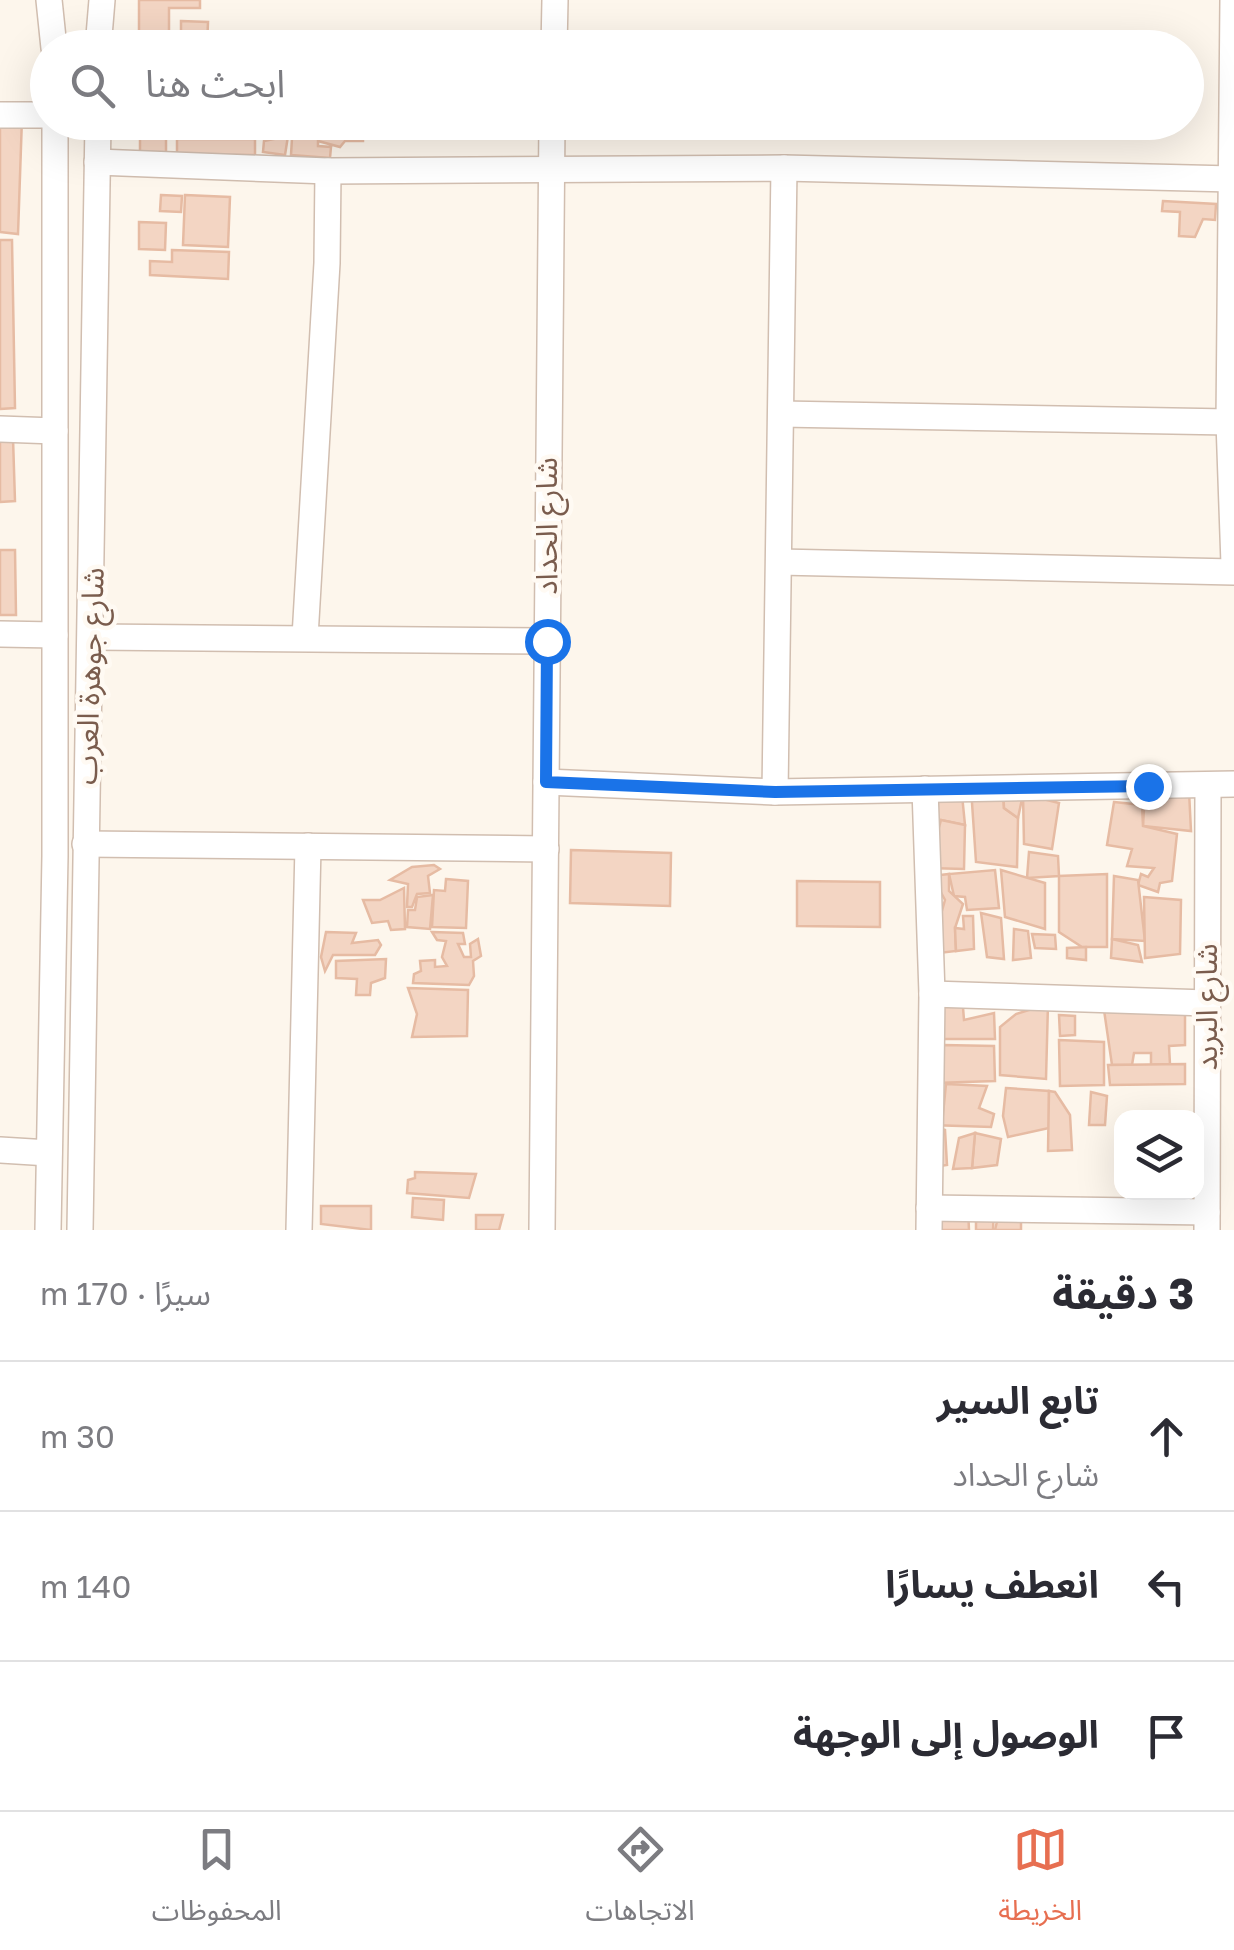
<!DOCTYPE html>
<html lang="ar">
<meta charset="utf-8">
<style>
:root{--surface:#fff;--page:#f2f2f3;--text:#2b2b33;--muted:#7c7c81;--line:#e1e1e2;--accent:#e76f51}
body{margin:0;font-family:"Golos Text","Noto Sans Arabic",sans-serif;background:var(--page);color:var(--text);direction:rtl}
.controls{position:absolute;right:30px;bottom:30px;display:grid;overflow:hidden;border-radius:20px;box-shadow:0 10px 40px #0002}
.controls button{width:90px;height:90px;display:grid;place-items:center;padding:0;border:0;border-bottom:2px solid var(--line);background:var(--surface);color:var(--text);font:50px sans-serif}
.stop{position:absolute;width:30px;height:30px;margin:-22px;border:8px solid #1a73e8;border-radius:50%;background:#fff}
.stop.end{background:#1a73e8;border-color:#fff;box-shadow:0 2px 10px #0008}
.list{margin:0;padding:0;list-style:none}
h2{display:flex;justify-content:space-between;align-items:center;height:130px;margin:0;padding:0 40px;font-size:42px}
h2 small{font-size:32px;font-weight:400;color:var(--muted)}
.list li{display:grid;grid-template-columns:65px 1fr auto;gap:30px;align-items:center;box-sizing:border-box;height:150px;padding:0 40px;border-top:2px solid var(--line)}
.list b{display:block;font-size:38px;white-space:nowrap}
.list p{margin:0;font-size:32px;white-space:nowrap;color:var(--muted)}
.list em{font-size:32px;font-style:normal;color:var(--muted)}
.icon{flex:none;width:55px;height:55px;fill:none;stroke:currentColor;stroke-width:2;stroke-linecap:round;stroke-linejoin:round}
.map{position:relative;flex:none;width:1234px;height:1230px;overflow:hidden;direction:ltr}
.search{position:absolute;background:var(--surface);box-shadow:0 10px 40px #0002;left:30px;right:30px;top:30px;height:110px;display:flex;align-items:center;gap:25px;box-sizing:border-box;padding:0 35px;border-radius:55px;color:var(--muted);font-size:38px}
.sheet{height:580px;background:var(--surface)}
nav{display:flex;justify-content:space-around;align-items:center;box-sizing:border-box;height:140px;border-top:2px solid var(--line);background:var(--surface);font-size:28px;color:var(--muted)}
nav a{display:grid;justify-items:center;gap:5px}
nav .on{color:var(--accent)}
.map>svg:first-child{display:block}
.building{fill:#f3d5c3;stroke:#e6bba3;stroke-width:2.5}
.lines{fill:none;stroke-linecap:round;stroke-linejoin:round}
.street-casing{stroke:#d1beb0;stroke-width:28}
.street{stroke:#fff;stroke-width:25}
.route{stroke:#1a73e8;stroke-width:12}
.labels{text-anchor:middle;stroke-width:9;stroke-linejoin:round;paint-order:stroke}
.street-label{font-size:30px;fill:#7a5c4d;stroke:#fffaf3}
</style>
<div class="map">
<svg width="1234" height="1230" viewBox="0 0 1234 1230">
<rect width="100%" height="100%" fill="#fdf6ec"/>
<g class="building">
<polygon points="139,0 200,0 200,8 169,8 169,48 139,48"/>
<polygon points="181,21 208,22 207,48 181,48"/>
<polygon points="22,118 18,234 0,232 0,120"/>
<rect x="140" y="122" width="26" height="33"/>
<rect x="209" y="122" width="45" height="10"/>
<polygon points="260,122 286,122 286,131 260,136"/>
<polygon points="289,122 363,122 363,141 345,141 340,147 318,141 318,146 331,147 330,158 291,155 292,138 299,132 289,131"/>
<polygon points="659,122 690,122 691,131 660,131"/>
<polygon points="288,136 285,155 263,152 264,141"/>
<rect x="177" y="139" width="78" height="16"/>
<polygon points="161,195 182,196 181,212 160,211"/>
<polygon points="185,195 230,197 228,247 183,245"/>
<polygon points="1163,201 1216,204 1215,220 1203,219 1195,237 1179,236 1180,212 1162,211"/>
<polygon points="139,222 166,223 165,250 139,249"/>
<polygon points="0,240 12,240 15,408 0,409"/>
<polygon points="172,250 229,252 228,279 150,275 150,261 172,262"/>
<polygon points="13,438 15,501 0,502 0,439"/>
<polygon points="0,550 15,550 16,615 0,615"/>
<polygon points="971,788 1003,788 1004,808 1018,818 1017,867 976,862"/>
<polygon points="1003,788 1023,794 1018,818 1004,808"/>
<polygon points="1189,791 1191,831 1143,826 1145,792"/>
<polygon points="1023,794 1059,803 1052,849 1024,844"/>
<polygon points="962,795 965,825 941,820 926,826 926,802"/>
<polygon points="1114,802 1142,805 1143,826 1177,834 1172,881 1160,883 1158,892 1138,885 1141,874 1148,877 1154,868 1127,866 1132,849 1107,845"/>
<polygon points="941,820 965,825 964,869 928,868"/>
<polygon points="571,850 671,853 670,906 570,903"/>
<polygon points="1029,852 1058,856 1059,876 1027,878"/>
<polygon points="434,865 440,869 428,876 430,893 417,894 412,907 407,907 408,884 390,880 412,867"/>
<polygon points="995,870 999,908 967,910 965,897 954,896 949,874"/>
<polygon points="1001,870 1045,883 1045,929 1005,917"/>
<polygon points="949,874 949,891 963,904 955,928 956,951 930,954 945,900 932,876"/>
<polygon points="1107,874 1107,947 1082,947 1059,932 1059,876"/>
<polygon points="1114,876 1138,880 1145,941 1112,939"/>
<polygon points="446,879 468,881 466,928 432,927 434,890 445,891"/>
<polygon points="797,881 880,882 880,927 797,926"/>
<polygon points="404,888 405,929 391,930 388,921 372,923 363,900 380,900"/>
<polygon points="433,895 430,929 407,927 408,910 415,910 417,897"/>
<polygon points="1144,897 1181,900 1180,954 1145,958"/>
<polygon points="981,913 1001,918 1004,959 987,957"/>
<polygon points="963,916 973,916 974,949 956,951 955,928 964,929"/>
<polygon points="1014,929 1028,931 1031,958 1013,960"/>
<polygon points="326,932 356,933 352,943 378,940 381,945 375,955 333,955 325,971 321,957"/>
<polygon points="432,932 463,933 465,944 458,944 464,957 471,957 470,944 478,939 481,956 473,961 474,976 469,985 413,983 414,974 421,971 420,961 435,960 435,967 447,966 442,957 446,941 437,940"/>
<polygon points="1032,934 1055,935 1056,949 1035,948"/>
<polygon points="1112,939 1138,945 1142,962 1111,958"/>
<polygon points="1086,947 1086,960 1067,958 1067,948"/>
<polygon points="386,959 385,978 371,983 370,995 356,995 357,979 336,978 336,961"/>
<polygon points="408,988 468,990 467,1036 412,1037 417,1014"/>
<polygon points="932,994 962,995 964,1020 994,1013 995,1039 931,1039"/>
<polygon points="1048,1004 1046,1079 1000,1075 1000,1027 1016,1014"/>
<polygon points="1104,1010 1185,1012 1185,1045 1169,1046 1170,1064 1151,1065 1151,1053 1134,1053 1132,1065 1112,1065"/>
<polygon points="1059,1015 1075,1016 1075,1035 1060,1036"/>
<polygon points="1059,1040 1104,1042 1104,1085 1060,1086"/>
<polygon points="943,1045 994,1046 995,1081 935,1083"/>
<polygon points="1185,1064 1185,1084 1110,1085 1108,1065"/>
<polygon points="946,1084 987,1086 979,1108 994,1114 991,1127 930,1125 930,1110 943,1114"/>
<polygon points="1006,1088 1049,1091 1049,1128 1008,1137 1003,1116"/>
<polygon points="1049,1091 1055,1092 1070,1115 1072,1150 1048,1151"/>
<polygon points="1091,1092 1107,1096 1105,1125 1089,1125"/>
<polygon points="930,1125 945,1130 947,1165 933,1167"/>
<polygon points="975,1133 1001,1139 997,1165 972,1168"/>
<polygon points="975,1133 972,1168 953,1169 959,1138"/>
<polygon points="415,1172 476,1174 469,1198 407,1193 408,1180 415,1178"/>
<polygon points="413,1198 444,1200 443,1220 412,1217"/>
<polygon points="321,1206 371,1206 371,1230 321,1224"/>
<polygon points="929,1208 968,1208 969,1230 931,1230"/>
<polygon points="976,1209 994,1209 993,1230 976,1230"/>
<polygon points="999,1213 1021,1213 1021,1230 995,1230"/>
<polygon points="476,1215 503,1215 499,1230 476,1230"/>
</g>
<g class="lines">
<defs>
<g id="street">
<polyline points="49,0 54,48"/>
<polyline points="1233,0 1229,422 1234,564"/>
<polyline points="98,48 102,0"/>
<polyline points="554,48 555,0"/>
<polyline points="0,115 48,115"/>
<polyline points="97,162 328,171 784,168 1232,179"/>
<polyline points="781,414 1229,422"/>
<polyline points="0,429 55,431"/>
<polyline points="779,562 1234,572"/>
<polyline points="0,634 55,635"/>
<polyline points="93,637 547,641"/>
<polyline points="305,637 327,263 328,171"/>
<polyline points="546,782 775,792 1234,784"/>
<polyline points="925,789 932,994 929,1230"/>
<polyline points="775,792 784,168"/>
<polyline points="85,844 546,849"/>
<polyline points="932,994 1207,1003"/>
<polyline points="0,1150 49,1153"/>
<polyline points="929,1208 1207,1212"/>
<polyline points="48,1230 55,856 55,122"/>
<polyline points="80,1230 98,122"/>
<polyline points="299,1230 308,846"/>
<polyline points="542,1230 552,122"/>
<polyline points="1207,1230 1208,785"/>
</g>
</defs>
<use href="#street" class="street-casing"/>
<use href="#street" class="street"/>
</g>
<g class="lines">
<polyline class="route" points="547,641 546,782 775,792 1148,786"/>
</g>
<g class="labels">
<g class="street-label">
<text transform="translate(547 526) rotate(-90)" y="10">شارع الحداد</text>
<text transform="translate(90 676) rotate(-88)" y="10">شارع جوهرة العرب</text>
<text transform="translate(1207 1007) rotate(-90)" y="10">شارع البريد</text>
</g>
</g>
</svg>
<div class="controls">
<button><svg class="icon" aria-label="layers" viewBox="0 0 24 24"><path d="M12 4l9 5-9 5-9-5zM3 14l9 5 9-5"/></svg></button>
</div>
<div class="stop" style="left:547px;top:641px"></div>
<div class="stop end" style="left:1148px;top:786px"></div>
<div class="search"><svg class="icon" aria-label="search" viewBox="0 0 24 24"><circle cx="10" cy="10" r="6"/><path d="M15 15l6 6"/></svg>ابحث هنا</div>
</div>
<section class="sheet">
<h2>3 دقيقة<small>سيرًا · 170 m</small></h2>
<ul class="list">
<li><svg class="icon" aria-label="ahead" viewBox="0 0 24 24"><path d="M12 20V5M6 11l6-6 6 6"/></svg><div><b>تابع السير</b><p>شارع الحداد</p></div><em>30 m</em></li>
<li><svg class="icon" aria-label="left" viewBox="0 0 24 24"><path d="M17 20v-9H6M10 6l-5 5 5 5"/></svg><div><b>انعطف يسارًا</b></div><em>140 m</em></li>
<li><svg class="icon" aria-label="arrive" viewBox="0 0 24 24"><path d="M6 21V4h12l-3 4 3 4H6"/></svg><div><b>الوصول إلى الوجهة</b></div></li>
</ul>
</section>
<nav>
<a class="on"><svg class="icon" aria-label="map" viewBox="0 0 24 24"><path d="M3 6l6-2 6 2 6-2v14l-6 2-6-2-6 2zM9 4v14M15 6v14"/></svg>الخريطة</a>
<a><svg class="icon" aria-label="directions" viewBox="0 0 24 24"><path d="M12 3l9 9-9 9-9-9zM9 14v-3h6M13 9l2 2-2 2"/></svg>الاتجاهات</a>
<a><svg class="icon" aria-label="saved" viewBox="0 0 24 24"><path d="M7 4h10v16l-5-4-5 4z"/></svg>المحفوظات</a>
</nav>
